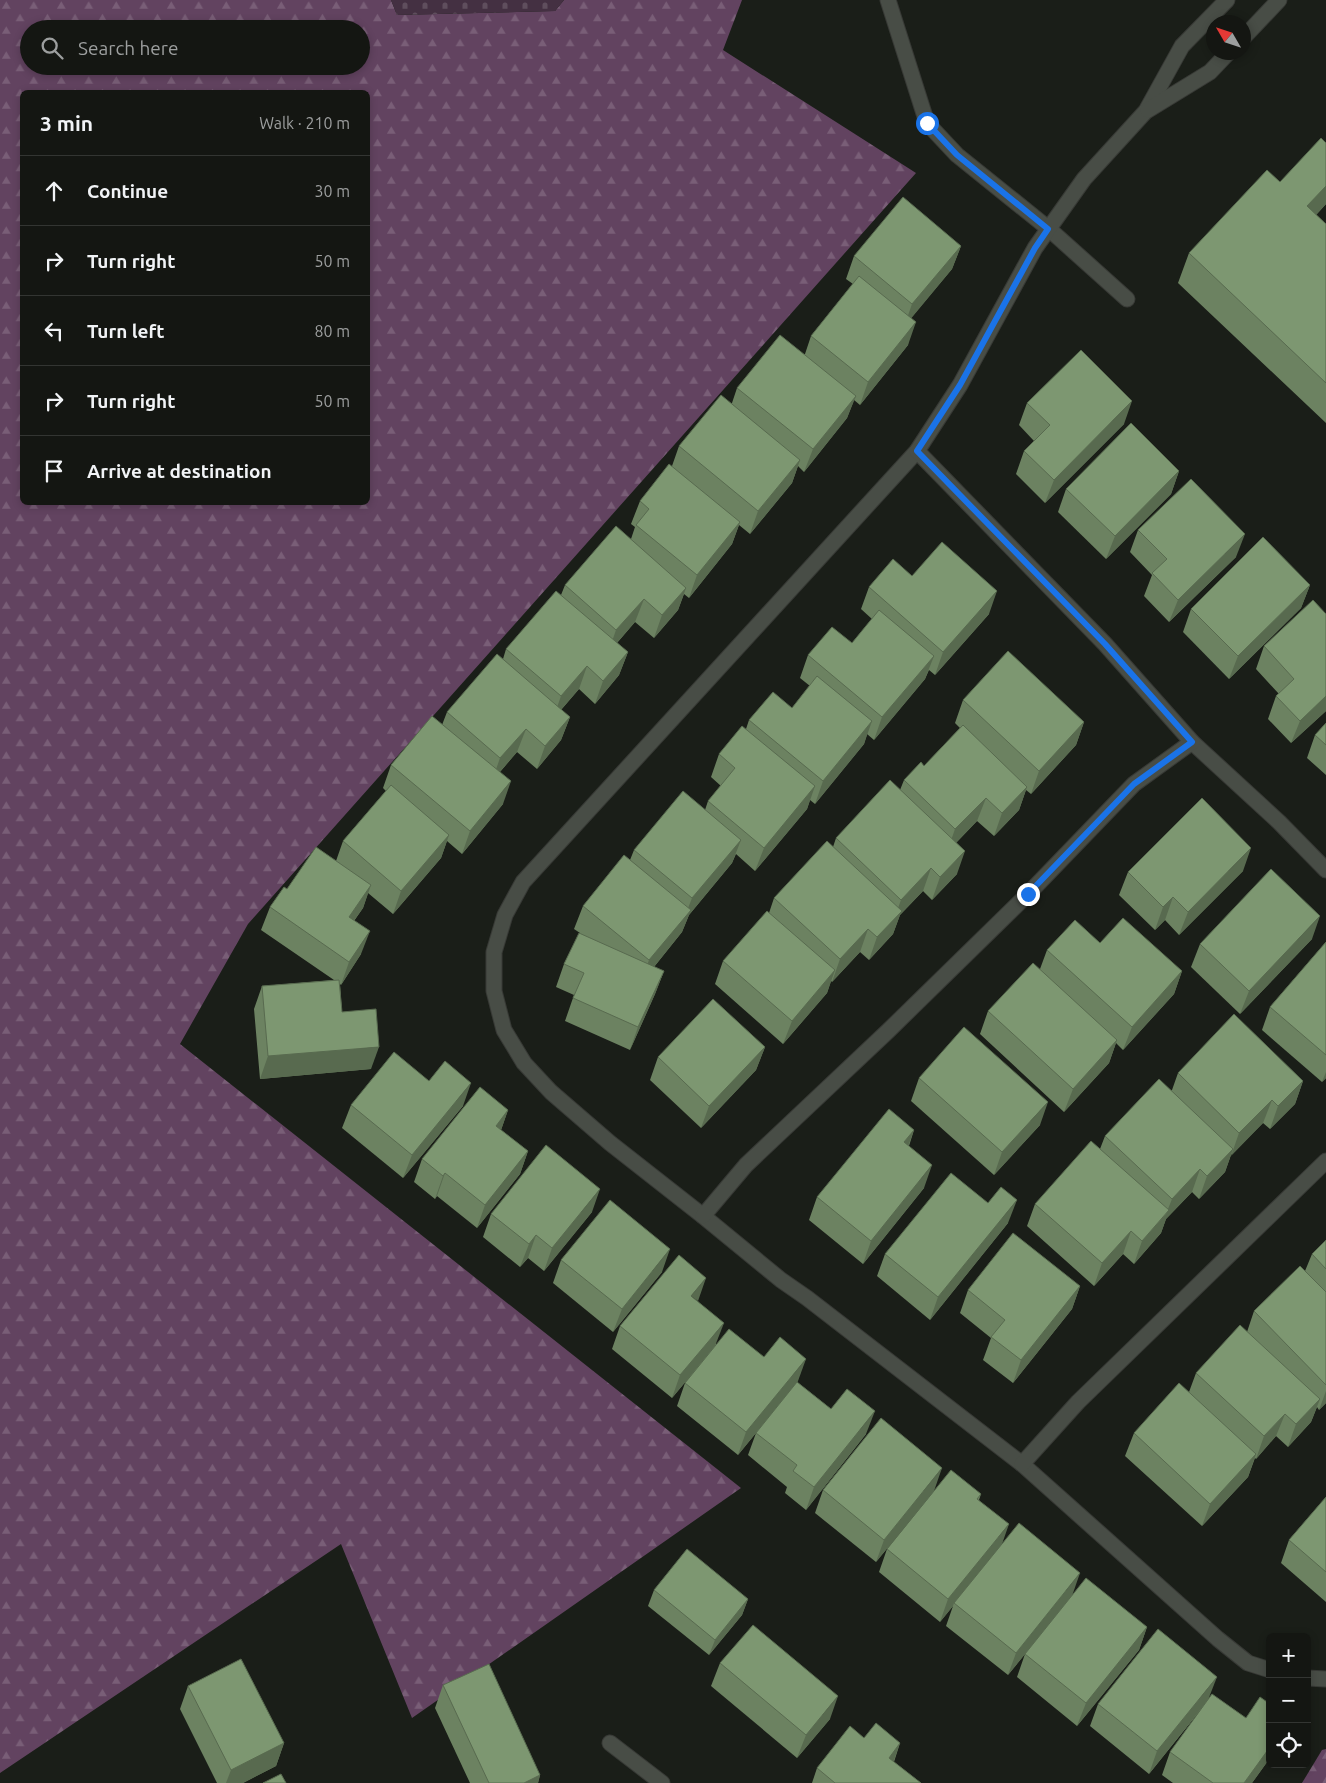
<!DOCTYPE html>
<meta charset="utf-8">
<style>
:root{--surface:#141612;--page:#1d1f1b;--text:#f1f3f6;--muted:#9d9f9f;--line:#333532}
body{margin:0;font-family:Ubuntu,sans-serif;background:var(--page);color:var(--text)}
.controls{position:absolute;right:15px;bottom:15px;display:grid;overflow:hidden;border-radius:8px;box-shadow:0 2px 8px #0003}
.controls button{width:45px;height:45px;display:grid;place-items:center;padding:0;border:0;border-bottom:1px solid var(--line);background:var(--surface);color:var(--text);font:25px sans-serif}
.compass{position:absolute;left:1206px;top:15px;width:45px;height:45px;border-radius:50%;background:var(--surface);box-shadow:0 2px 8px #0003;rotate:309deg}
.stop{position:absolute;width:15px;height:15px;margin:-11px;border:4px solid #1a73e8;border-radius:50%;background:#fff}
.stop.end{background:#1a73e8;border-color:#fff;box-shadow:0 1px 5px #0008}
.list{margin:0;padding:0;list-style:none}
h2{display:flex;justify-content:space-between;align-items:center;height:65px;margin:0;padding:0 20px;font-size:21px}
h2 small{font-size:16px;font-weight:400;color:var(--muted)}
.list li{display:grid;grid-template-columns:32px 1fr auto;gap:15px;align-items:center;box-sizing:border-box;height:70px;padding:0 20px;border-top:1px solid var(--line)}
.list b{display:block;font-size:19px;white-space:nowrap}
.list em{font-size:16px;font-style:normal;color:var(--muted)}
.icon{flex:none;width:28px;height:28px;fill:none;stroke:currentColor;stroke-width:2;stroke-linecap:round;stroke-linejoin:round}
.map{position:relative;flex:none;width:1326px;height:1783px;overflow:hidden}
.search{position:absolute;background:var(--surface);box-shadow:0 2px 8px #0003;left:20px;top:20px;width:350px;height:55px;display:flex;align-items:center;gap:12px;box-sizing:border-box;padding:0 18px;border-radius:28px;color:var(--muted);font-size:19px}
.panel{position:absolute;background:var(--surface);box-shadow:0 2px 8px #0003;left:20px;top:90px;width:350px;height:415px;border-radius:8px}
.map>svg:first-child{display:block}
.forest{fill:url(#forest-firs);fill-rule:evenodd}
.cemetery{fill:url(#cemetery-stones)}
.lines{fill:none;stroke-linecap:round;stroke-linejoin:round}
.minor-casing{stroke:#383a36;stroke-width:17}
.minor{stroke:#484d46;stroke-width:15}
.wall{fill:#6c8261}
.shaded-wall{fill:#586a4f}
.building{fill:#7d9771;stroke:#586a4f}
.route{stroke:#1a73e8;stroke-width:6}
</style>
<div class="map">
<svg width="1326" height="1783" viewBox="0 0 1326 1783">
<defs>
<pattern id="forest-firs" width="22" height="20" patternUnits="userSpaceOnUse" patternTransform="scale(1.25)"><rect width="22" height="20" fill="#624360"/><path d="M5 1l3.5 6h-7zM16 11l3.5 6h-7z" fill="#795e77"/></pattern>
<pattern id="cemetery-stones" width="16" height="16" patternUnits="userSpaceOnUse" patternTransform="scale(1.25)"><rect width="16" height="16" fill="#443042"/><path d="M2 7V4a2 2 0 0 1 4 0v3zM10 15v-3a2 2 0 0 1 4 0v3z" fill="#5f4e5d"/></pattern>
</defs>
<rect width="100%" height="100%" fill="#1a1e18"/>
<g class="forest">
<path d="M0 0H391L397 15 555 11 564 0H742L723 50 916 173 248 924 180 1044 741 1488 412 1718 341 1544 0 1773ZM29 29H361V66H29ZM22 92H368V502H22Z"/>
<polygon points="1326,1749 1326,1783 1302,1783 1322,1750"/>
</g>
<polygon class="cemetery" points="391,0 564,0 555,11 397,15"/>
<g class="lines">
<defs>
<g id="minor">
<polyline points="888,0 927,123 957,155 1049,229 1127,299"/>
<polyline points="1227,0 1182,46 1146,111 1084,179 1035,248 960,385 917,451 523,882 505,915 494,952 494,991 504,1030 524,1063 551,1092 610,1143 703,1216 781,1280 807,1298 1022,1464 1218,1639 1248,1663 1270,1670"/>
<polyline points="1244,37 1279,0"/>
<polyline points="1148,110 1210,72 1229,52"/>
<polyline points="917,451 1105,644 1192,742 1279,822 1326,870"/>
<polyline points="703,1216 746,1165 888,1031 1028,894 1134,784 1192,742"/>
<polyline points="1022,1464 1078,1402 1326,1161"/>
<polyline points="1307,1678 1326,1679"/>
<polyline points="610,1743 662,1783"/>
</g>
</defs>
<use href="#minor" class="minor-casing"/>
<use href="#minor" class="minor"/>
</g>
<g class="wall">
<polygon points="1326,143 1326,204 1316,215 1326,224 1326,423 1178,283 1189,253 1280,182"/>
<polygon points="961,246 952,269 911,318 908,345 860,405 854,400 847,418 804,472 798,466 792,483 750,534 739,525 732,544 689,598 684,594 678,610 654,638 635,622 617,643 628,652 619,675 595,704 579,689 561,710 570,717 561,740 537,769 517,752 500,772 503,804 462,854 447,841 441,858 393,914 368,893 363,908 354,921 361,954 341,985 340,984 342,1012 371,1069 260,1079 254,1009 262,986 334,980 261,930 270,907 287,889 336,861 343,841 386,791 383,788 391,765 442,725 447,712 503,659 506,649 561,595 565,585 631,539 635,527 631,524 640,501 672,466 679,446 732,403 737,388 805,354 811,336 853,284 846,279 854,256"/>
<polygon points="1027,403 1124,424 1045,503 1016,474 1024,451 1034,441 1019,425"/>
<polygon points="1179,471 1171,494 1106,559 1058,512 1066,489"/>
<polygon points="1138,530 1236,557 1169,622 1144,596 1152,575 1130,552"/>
<polygon points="912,576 989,614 935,675 929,670 925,679 874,740 867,734 864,744 815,804 810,800 807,809 755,871 736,854 732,863 689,915 682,932 654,967 664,971 655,994 630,1050 565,1021 574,995 556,987 564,964 580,933 574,929 583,906 630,860 634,850 705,810 708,801 721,786 711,777 719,754 746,729 749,720 792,708 810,686 800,678 808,655 852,643 872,619 861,609 869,587"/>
<polygon points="1310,585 1301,608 1229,679 1183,632 1191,609"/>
<polygon points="1326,614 1326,711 1291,743 1268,719 1276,696 1279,694 1256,669 1264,646"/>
<polygon points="963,700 1084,722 1076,745 1031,794 1026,790 1019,810 994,836 977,821 956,843 957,874 932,900 923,891 900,915 893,934 869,960 860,952 832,982 831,981 827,993 783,1044 715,984 723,961 769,913 774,898 833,847 836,838 900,790 904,780 924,766 960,728 955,723"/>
<polygon points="1326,723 1326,775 1307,758 1315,735"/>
<polygon points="1243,871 1179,935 1165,920 1155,930 1119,895 1128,872"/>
<polygon points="1312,939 1240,1014 1191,967 1200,944"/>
<polygon points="1326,942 1326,1078 1322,1082 1262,1030 1270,1007"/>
<polygon points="1100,943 1182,971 1174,994 1123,1050 1116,1043 1109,1063 1064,1112 980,1034 988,1011 1040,969 1047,950"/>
<polygon points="765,1047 756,1070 701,1128 650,1080 658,1057"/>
<polygon points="1178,1073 1303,1081 1295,1104 1270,1129 1263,1123 1231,1155 1225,1172 1199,1199 1192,1192 1166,1219 1161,1233 1134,1264 1123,1254 1094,1286 1027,1226 1035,1204 1100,1149 1105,1136 1172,1090"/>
<polygon points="919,1078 1040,1125 994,1175 911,1101"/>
<polygon points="429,1081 463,1106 403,1178 342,1128 351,1105"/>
<polygon points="508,1110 501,1130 528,1151 520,1174 477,1228 437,1196 435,1199 414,1182 422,1159"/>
<polygon points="914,1130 909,1146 924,1188 863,1264 809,1220 817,1197"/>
<polygon points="988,1203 1008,1223 930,1320 877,1276 885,1254"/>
<polygon points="592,1212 544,1271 528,1258 520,1267 483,1237 491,1214"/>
<polygon points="1326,1240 1326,1403 1319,1410 1317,1407 1311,1422 1288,1447 1276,1436 1256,1459 1255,1458 1248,1477 1202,1526 1125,1456 1134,1433 1189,1392 1196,1373 1247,1332 1254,1311 1305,1271 1312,1254"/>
<polygon points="561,1260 662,1272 613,1332 553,1283"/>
<polygon points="1080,1286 1072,1309 1013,1383 983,1360 991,1338 960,1313 968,1290"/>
<polygon points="698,1301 716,1344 764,1357 798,1381 797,1382 831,1409 866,1434 806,1510 785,1493 787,1487 748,1455 756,1433 738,1455 677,1406 685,1383 692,1374 672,1398 612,1349 620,1326"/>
<polygon points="823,1490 934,1491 876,1562 815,1513"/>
<polygon points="981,1494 979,1500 1002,1544 1072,1596 1147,1627 1139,1650 1077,1726 1017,1677 1025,1654 1008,1675 946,1626 953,1606 940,1622 879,1572 887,1549"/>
<polygon points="1326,1497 1326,1602 1281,1563 1289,1540"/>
<polygon points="654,1590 748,1599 742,1615 709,1655 648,1606"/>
<polygon points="720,1663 830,1719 797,1758 711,1686"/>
<polygon points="443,1685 540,1775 538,1783 470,1783 435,1708"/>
<polygon points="188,1686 284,1743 276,1766 243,1783 217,1783 180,1709"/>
<polygon points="1208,1699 1270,1758 1252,1783 1173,1783 1162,1775 1170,1752 1207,1702 1149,1774 1090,1726 1098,1704"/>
<polygon points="864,1738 900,1743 894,1762 921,1783 812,1783 817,1768"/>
</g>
<g class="shaded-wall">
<polygon points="1326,186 1326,204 1297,236 1307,206"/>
<polygon points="961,246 952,269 904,327 912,304"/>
<polygon points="916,322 908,345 860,405 868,382"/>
<polygon points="856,396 847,418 804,472 813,449"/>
<polygon points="1132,401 1124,424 1045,503 1054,480"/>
<polygon points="800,460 792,483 750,534 758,511"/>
<polygon points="1179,471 1171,494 1106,559 1115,536"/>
<polygon points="740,522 732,544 689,598 697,575"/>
<polygon points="1245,534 1236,557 1169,622 1178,600"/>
<polygon points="1310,585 1301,608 1229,679 1238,656"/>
<polygon points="686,588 678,610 654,638 662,615"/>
<polygon points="997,591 989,614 935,675 943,652"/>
<polygon points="644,599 635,622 608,653 616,630"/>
<polygon points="628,652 619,675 595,704 603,681"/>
<polygon points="934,656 925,679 874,740 882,717"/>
<polygon points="587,666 579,689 553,719 561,696"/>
<polygon points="1326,696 1326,711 1291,743 1300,721"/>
<polygon points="570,717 561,740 537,769 545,746"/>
<polygon points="872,721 864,744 815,804 823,781"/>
<polygon points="1084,722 1076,745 1031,794 1039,771"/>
<polygon points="526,729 517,752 492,781 500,758"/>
<polygon points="511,781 503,804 462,854 470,831"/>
<polygon points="815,786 807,809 755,871 764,848"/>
<polygon points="1027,787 1019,810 994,836 1002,813"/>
<polygon points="986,798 977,821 947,852 955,829"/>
<polygon points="449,835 441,858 393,914 401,891"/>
<polygon points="741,840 732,863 689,915 682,932 641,983 649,960 685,916 692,898"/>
<polygon points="1251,848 1243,871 1179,935 1188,912"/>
<polygon points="965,851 957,874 932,900 940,877"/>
<polygon points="931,868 923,891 900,915 893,934 869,960 877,937 894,919 901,900"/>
<polygon points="371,885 363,908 340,940 349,917"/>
<polygon points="1173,897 1165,920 1155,930 1163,907"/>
<polygon points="1320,916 1312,939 1240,1014 1249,991"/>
<polygon points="868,929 860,952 832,982 840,959"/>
<polygon points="370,931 361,954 341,985 349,962"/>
<polygon points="835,970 827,993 783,1044 792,1021"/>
<polygon points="664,971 655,994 630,1050 638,1027"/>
<polygon points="1182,971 1174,994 1123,1050 1132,1027"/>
<polygon points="1117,1040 1109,1063 1064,1112 1073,1089"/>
<polygon points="379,1047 371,1069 260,1079 268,1056"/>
<polygon points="765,1047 756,1070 701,1128 709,1106"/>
<polygon points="1326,1072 1326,1078 1322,1082"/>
<polygon points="1303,1081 1295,1104 1270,1129 1278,1106"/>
<polygon points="471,1083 463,1106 403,1178 412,1155"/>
<polygon points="1272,1100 1263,1123 1231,1156 1239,1133"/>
<polygon points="1048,1102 1040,1125 994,1175 1002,1152"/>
<polygon points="508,1110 500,1133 496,1126"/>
<polygon points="914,1130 906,1152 904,1142"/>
<polygon points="1233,1149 1225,1172 1199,1199 1207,1176"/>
<polygon points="528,1151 520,1174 477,1228 485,1205"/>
<polygon points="932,1165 924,1188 863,1264 871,1241"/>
<polygon points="1200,1169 1192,1192 1166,1219 1161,1233 1134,1264 1142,1241 1166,1214 1172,1199"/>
<polygon points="445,1173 437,1196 435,1199 443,1176"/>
<polygon points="600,1189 592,1212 544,1271 552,1248"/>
<polygon points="1017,1200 1008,1223 930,1320 938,1297"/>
<polygon points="1131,1231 1123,1254 1094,1286 1102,1263"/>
<polygon points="536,1235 528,1258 520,1267 529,1244"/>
<polygon points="670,1249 662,1272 613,1332 622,1309"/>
<polygon points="706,1278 698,1301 691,1296"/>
<polygon points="1080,1286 1072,1309 1013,1383 1021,1360"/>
<polygon points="724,1323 715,1346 672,1398 680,1375"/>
<polygon points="806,1359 798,1381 738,1455 746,1432"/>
<polygon points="1326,1391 1326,1403 1319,1410"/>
<polygon points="1320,1399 1311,1422 1288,1447 1296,1424"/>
<polygon points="875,1411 866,1434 806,1510 814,1487"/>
<polygon points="1285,1414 1276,1436 1256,1459 1264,1436"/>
<polygon points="1256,1454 1248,1477 1202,1526 1210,1504"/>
<polygon points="942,1468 934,1491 876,1562 884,1540"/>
<polygon points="1009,1524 1001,1547 954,1603 953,1606 940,1622 948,1599"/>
<polygon points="1080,1573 1072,1596 1008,1675 1016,1653"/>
<polygon points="748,1599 742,1615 709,1655 715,1640"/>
<polygon points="1147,1627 1139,1650 1077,1726 1086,1703"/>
<polygon points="1217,1677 1208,1700 1149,1774 1157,1751"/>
<polygon points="838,1696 830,1719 797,1758 806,1735"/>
<polygon points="284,1743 276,1766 243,1783 226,1783 231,1770"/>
<polygon points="900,1743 892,1766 889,1758"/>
<polygon points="1270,1747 1270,1758 1252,1783 1244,1783"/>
<polygon points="540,1775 538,1783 524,1783"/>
</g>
<g class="building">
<polygon points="1321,138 1326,143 1326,186 1307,206 1326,224 1326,383 1189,253 1267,170 1280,182"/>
<polygon points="903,197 961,246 912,304 854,256"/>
<polygon points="859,276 916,322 868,382 811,336"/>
<polygon points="780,335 856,396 813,449 737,388"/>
<polygon points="1081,350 1132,401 1054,480 1024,451 1050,425 1027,403"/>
<polygon points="721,395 800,460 758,511 679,446"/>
<polygon points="1131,423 1179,471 1115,536 1066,489"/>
<polygon points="669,464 740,522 697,575 636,525 649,509 640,501"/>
<polygon points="1191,479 1245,534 1178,600 1152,573 1167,559 1138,530"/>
<polygon points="616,526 686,588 662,615 644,599 616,630 565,585"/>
<polygon points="1263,537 1310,585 1238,656 1191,609"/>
<polygon points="942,542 997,591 943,652 869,587 893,559 912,576"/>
<polygon points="556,591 628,652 603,681 587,666 561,696 506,649"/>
<polygon points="1313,600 1326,614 1326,696 1300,721 1276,696 1294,679 1264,646"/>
<polygon points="879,610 934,656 882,717 808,655 832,627 852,643"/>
<polygon points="1008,651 1084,722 1039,771 963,700"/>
<polygon points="497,654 570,717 545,746 526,729 500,758 447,712"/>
<polygon points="817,676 872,721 823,781 749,720 773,692 792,708"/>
<polygon points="432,716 511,781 470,831 391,765"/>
<polygon points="1326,723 1326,745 1315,735"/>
<polygon points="963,725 1027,787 1002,813 986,798 955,829 904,780 921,762 924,766"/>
<polygon points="742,726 815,786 764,848 708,801 735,768 719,754"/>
<polygon points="890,780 965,851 940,877 931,868 901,900 836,838"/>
<polygon points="391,785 449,835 401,891 343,841"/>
<polygon points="683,791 741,840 692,898 634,850"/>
<polygon points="1202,798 1251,848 1188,912 1173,897 1163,907 1128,872"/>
<polygon points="827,841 902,911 877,937 868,929 840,959 774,898"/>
<polygon points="316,847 371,885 349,917 370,931 349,962 270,907 284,887 287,889"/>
<polygon points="624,855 691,910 649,960 583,906"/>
<polygon points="1271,869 1320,916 1249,991 1200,944"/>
<polygon points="767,911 835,970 792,1021 723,961"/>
<polygon points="1123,918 1182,971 1132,1027 1047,950 1075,920 1100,943"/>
<polygon points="579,933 664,971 638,1027 573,998 584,973 564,964"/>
<polygon points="1326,942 1326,1055 1270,1007"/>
<polygon points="1033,963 1117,1040 1073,1089 988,1011"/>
<polygon points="339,980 342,1012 376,1009 379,1047 268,1056 262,986"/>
<polygon points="713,999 765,1047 709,1106 658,1057"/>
<polygon points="1234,1014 1303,1081 1278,1106 1272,1100 1239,1133 1178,1073"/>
<polygon points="964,1027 1048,1102 1002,1152 919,1078"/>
<polygon points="394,1052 429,1081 445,1061 471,1083 412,1155 351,1105"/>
<polygon points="1159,1079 1233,1149 1207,1176 1200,1169 1172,1199 1105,1136"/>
<polygon points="480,1087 508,1110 496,1126 528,1151 485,1205 445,1173 443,1176 422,1159"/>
<polygon points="889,1109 914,1130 904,1142 932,1165 871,1241 817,1197"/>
<polygon points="1091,1141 1169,1210 1142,1241 1131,1231 1102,1263 1035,1204"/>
<polygon points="546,1145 600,1189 552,1248 536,1235 529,1244 491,1214"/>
<polygon points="951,1173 988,1203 1001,1187 1017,1200 938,1297 885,1254"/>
<polygon points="610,1200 670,1249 622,1309 561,1260"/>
<polygon points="1013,1233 1080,1286 1021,1360 991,1337 1005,1320 968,1290"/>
<polygon points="1326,1240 1326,1269 1312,1254"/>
<polygon points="679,1255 706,1278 691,1296 724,1323 680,1375 620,1326"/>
<polygon points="1300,1266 1326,1292 1326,1385 1254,1311"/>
<polygon points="1240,1325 1320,1399 1296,1424 1285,1414 1264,1436 1196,1373"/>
<polygon points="729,1329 764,1357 780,1337 806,1359 746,1432 685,1383"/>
<polygon points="797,1382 831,1409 847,1389 875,1411 814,1487 793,1471 797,1465 756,1433"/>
<polygon points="1179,1383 1256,1454 1210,1504 1134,1433"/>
<polygon points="881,1418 942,1468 884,1540 823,1490"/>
<polygon points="951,1470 981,1494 977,1499 1009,1524 948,1599 887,1549"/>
<polygon points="1326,1497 1326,1572 1289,1540"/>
<polygon points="1019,1523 1080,1573 1016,1653 954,1603"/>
<polygon points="687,1549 748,1599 715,1640 654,1590"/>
<polygon points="1086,1578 1147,1627 1086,1703 1025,1654"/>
<polygon points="753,1625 838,1696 806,1735 720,1663"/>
<polygon points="1158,1629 1217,1677 1157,1751 1098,1704"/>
<polygon points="241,1659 284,1743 231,1770 188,1686"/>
<polygon points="489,1664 540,1775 524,1783 489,1783 443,1685"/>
<polygon points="1212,1694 1246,1718 1260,1697 1270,1704 1270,1747 1244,1783 1213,1783 1170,1752"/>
<polygon points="876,1723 900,1743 889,1758 921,1783 835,1783 817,1768 850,1726 864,1738"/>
<polygon points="281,1774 286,1783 263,1783"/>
</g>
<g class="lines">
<polyline class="route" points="927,123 957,155 1048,229 1035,248 960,385 917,451 1105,644 1192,742 1134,784 1028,894"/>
</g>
</svg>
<div class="controls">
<button>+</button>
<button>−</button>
<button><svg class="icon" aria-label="locate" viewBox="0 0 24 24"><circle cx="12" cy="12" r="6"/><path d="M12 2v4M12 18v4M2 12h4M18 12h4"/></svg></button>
</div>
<svg class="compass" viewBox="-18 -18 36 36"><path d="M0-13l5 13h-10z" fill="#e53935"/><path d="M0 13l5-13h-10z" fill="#9d9f9f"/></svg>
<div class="stop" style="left:927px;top:123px"></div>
<div class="stop end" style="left:1028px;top:894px"></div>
<div class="search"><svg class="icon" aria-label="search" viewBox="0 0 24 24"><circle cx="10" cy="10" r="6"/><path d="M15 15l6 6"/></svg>Search here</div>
<section class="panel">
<h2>3 min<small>Walk · 210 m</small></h2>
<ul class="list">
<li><svg class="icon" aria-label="ahead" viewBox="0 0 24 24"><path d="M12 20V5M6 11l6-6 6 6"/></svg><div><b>Continue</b></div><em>30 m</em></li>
<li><svg class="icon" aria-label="right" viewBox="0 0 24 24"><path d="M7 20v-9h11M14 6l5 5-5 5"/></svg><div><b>Turn right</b></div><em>50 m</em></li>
<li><svg class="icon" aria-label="left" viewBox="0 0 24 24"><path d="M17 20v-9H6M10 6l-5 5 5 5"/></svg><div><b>Turn left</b></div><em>80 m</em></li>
<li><svg class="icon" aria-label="right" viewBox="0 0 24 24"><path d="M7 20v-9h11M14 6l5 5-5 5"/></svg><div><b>Turn right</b></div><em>50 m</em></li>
<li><svg class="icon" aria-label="arrive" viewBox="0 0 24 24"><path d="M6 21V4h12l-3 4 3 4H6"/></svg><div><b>Arrive at destination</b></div></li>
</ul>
</section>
</div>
